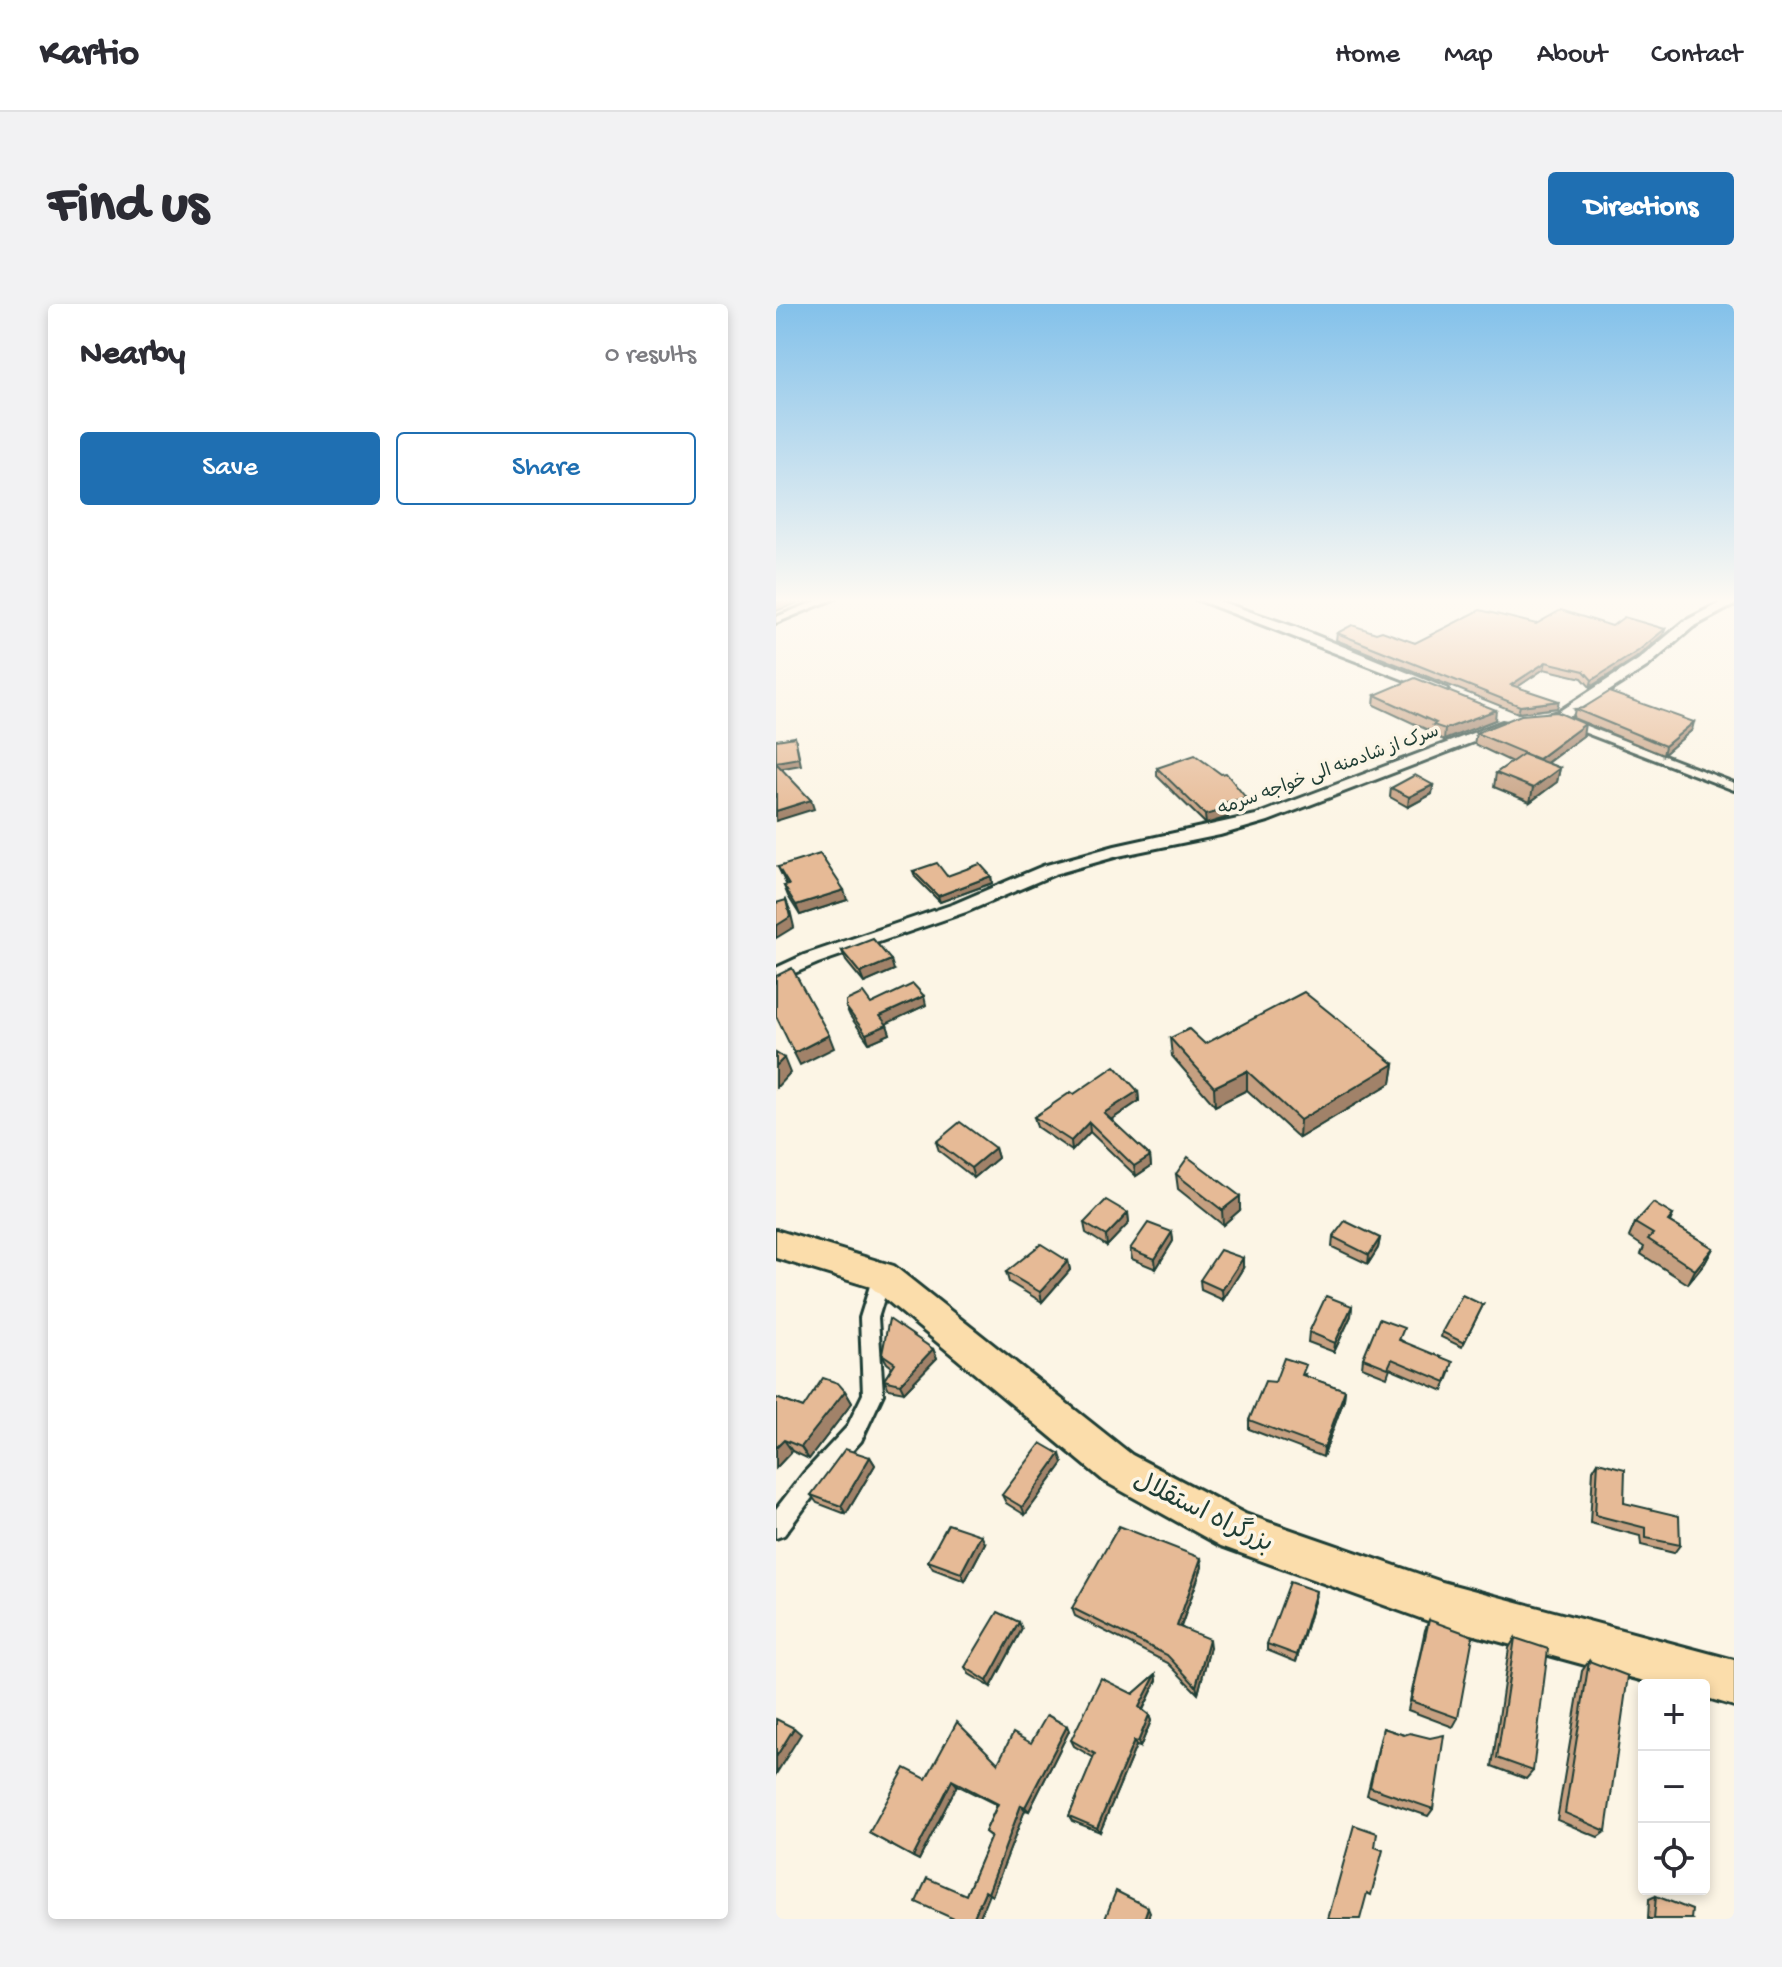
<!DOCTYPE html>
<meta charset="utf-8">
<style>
:root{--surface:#fff;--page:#f2f2f3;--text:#2b2b33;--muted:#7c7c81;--line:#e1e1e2;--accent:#1f6fb2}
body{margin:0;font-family:"Gochi Hand","Playpen Sans Arabic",sans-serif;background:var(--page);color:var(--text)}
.controls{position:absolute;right:24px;bottom:24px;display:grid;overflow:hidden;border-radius:8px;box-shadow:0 4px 12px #0003}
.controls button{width:72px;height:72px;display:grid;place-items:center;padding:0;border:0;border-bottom:2px solid var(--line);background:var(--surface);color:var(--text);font:40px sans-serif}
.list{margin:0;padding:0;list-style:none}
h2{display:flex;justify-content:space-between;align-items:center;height:104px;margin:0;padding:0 32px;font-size:34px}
h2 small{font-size:26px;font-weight:400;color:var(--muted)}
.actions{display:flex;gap:16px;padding:24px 32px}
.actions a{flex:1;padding:18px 0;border:2px solid var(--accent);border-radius:8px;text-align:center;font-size:28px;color:var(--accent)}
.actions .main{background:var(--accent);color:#fff}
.icon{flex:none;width:44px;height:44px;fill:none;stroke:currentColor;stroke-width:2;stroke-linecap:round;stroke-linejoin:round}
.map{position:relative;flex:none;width:958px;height:1615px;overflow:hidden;border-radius:8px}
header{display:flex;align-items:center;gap:48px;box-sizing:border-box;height:112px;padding:0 40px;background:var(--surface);border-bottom:2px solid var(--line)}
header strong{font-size:38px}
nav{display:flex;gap:44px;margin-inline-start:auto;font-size:28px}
.intro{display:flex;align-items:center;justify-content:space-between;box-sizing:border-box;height:192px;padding:0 48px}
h1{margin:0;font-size:56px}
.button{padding:20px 36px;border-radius:8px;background:var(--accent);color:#fff;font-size:28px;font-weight:700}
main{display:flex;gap:48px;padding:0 48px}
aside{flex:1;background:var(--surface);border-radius:8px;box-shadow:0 4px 12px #0003}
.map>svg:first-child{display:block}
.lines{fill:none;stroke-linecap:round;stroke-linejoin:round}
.street-casing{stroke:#1f3d34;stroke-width:6}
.secondary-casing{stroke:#1f3d34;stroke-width:6}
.highway-casing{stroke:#1f3d34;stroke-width:6}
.street{fill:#fcf5e5;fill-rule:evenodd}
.secondary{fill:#fcf5e5;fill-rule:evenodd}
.highway{fill:#fbddab;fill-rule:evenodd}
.wall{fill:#c6a081;stroke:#1f3d34;stroke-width:2}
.shaded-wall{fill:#a18269;stroke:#1f3d34;stroke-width:2}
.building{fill:#e6ba96;stroke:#1f3d34;stroke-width:2}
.labels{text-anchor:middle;stroke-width:7;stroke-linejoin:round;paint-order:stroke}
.far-street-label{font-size:18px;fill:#1f3d34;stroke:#fcf5e5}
.near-street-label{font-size:26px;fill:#1f3d34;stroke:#fcf5e5}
</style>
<header>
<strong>Kartio</strong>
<nav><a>Home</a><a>Map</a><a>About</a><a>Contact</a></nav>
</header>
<div class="intro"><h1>Find us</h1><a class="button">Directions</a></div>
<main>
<aside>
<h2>Nearby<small>0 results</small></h2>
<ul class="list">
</ul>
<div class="actions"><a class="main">Save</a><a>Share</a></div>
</aside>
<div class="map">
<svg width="958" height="1615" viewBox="0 0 958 1615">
<rect width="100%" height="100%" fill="#fcf5e5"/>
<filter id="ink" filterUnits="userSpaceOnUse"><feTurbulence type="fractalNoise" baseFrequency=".0125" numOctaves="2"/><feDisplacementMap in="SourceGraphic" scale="16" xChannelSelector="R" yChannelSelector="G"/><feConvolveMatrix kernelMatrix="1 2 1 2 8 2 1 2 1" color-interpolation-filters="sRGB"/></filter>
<g filter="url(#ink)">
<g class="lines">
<defs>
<g id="street">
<polygon points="48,294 60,294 0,319 0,313"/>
<polygon points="784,415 792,415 958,479 958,486 784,419"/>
<polygon points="106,964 112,967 115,972 102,1014 107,1090 85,1137 44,1183 8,1231 0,1234 0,1205 28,1169 71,1123 87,1090 84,1014 97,972 100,967"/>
</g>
<g id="secondary">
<polygon points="417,294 434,294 519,323 672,385 660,388"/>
<polygon points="953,294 958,294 958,301 917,323 872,362 791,414 759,420 752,416 782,408 862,356 909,317"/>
<polygon points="726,418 731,419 731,425 492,517 444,531 342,552 279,570 190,608 42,659 0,677 0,664 28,651 178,600 267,562 339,542 480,511"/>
</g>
<polygon id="highway" points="0,926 118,962 356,1151 469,1210 666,1278 958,1356 958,1402 928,1393 928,1381 883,1381 666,1322 445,1242 328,1177 95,983 0,954"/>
</defs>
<use href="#street" class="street-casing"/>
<use href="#secondary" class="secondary-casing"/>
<use href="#highway" class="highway-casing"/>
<use href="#street" class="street"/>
<use href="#secondary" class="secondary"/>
<use href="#highway" class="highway"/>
</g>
<g class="wall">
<polygon points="760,320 889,325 887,331 860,354 814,383 806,374 768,365 741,383 781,404 742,409 560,336 561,329 600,329 639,339"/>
<polygon points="599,391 719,416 668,436 656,431 656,428 598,401"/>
<polygon points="799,405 916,426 887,451 797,414"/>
<polygon points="700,429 807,432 771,459 784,464 781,478 754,498 718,483 720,469 736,458 698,440"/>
<polygon points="381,464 470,494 470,503 452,507 452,513 430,520 381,472"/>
<polygon points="657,481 656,490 632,503 614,493 615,484"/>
<polygon points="2,563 71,596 24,611 12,592 8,582 11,582"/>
<polygon points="137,567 171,572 215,572 216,579 164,598 139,573"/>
<polygon points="66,647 118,666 88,679 70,657"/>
<polygon points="150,701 110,719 114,730 93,739 74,712 70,703"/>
<polygon points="394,734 429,740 618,760 615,779 523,834 471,786 439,802 396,752"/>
<polygon points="362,787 363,797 335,816 374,852 375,862 360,872 314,828 296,847 261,823 258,813 298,790"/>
<polygon points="160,838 219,844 222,854 198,874 163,847"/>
<polygon points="400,870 464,906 447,921 402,885"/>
<polygon points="352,909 353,919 331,942 310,929 308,919"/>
<polygon points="897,911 894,918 937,944 929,959 912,980 865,950 868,943 853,933 859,919"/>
<polygon points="396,928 397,937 380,965 356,955 354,945"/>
<polygon points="557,933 604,934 602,944 592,960 556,943"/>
<polygon points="292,957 294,966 266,998 233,978 230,968"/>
<polygon points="467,964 447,996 425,986 424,976"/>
<polygon points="707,1001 686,1043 665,1033 666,1028"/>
<polygon points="576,1002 575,1012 558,1048 532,1038 533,1028"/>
<polygon points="625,1036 675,1067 667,1087 614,1064 611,1073 586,1063 587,1054"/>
<polygon points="157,1045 161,1054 128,1088 113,1085 108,1076 116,1063 111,1059 106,1050"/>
<polygon points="529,1070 528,1072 569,1086 568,1095 547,1153 473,1125 473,1116 499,1078"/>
<polygon points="69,1087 76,1099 33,1155 16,1147 0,1164 0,1094 27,1104"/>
<polygon points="94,1153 99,1161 70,1210 41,1199 35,1191"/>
<polygon points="822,1158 848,1199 904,1241 898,1249 865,1241 864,1232 814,1219 817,1166"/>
<polygon points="287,1159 249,1211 230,1199 226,1191"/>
<polygon points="209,1239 189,1277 157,1265 152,1257"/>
<polygon points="425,1254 426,1263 405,1323 434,1343 422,1390 392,1359 299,1312 296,1304"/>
<polygon points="539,1294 520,1358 491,1346 491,1340"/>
<polygon points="653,1316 682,1414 677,1423 632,1406 649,1326"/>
<polygon points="246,1325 215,1383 193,1370 189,1363"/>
<polygon points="739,1334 757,1467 750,1475 716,1462 733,1344"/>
<polygon points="813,1357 830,1527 822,1533 781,1516 806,1367"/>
<polygon points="380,1370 381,1376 367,1406 373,1411 375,1417 364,1443 360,1442 324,1528 296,1517 293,1512 318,1454 298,1442 295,1436 357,1390"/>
<polygon points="291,1422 293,1427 253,1507 249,1506 216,1592 213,1590 190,1591 215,1533 209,1528 221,1501 181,1481 143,1556 93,1529 150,1475 222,1459 255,1439"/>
<polygon points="607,1424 628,1431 657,1505 652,1512 591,1491"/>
<polygon points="880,1592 915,1615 872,1615 873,1595"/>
</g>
<g class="shaded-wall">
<polygon points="12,294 35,294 0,307 0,298"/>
<polygon points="889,325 887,331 860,354 814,383 816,376"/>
<polygon points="770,358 768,365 734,388 735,381"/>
<polygon points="783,397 781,404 742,409 744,402"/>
<polygon points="720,406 719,416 668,436 669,425"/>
<polygon points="918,418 916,426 887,451 889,442"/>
<polygon points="809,420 807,432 758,468 761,456"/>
<polygon points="19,433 25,461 2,465 0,458"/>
<polygon points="784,464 781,478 754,498 757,484"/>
<polygon points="657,481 656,490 632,503 633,493"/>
<polygon points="470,494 470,503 452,507 452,513 430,520 429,511 446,499"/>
<polygon points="35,496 38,505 0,517 0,507"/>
<polygon points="215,572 216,579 164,598 162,592"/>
<polygon points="68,586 71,596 24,611 20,601"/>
<polygon points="10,596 14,606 18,623 0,634 0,622"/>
<polygon points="115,656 118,666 88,679 84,669"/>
<polygon points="148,692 150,701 108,721 104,712"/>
<polygon points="111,721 114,730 93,739 90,730"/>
<polygon points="53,731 58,744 24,761 18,749"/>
<polygon points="8,754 14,769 0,784 0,762"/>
<polygon points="618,760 615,779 523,834 524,816"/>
<polygon points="471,767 471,786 439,802 438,783"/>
<polygon points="362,787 363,797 330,819 328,809"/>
<polygon points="313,818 314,828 296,847 295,837"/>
<polygon points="219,844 222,854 198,874 195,864"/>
<polygon points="374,852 375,862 360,872 358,862"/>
<polygon points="464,892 464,906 447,921 446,906"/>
<polygon points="352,909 353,919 331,942 330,932"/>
<polygon points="396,928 397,937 380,965 379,955"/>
<polygon points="604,934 602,944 592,960 593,951"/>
<polygon points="937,944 929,959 912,980 919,966"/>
<polygon points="467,954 467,964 447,996 446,986"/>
<polygon points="292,957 294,966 266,998 264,988"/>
<polygon points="576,1002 575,1012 558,1048 559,1039"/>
<polygon points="157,1045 161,1054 128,1088 124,1080"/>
<polygon points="569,1086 568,1095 547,1153 548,1144"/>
<polygon points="69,1087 76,1099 33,1155 25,1143"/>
<polygon points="8,1136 16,1147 0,1164 0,1144"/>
<polygon points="284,1150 287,1159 249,1211 246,1203"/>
<polygon points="94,1153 99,1161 70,1210 65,1202"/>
<polygon points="205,1231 209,1239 189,1277 185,1269"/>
<polygon points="425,1254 426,1263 402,1330 401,1322"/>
<polygon points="540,1287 539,1294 520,1358 521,1351"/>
<polygon points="243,1318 246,1325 215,1383 211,1377"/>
<polygon points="433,1335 434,1343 422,1390 420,1382"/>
<polygon points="380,1370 381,1376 365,1409 363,1403"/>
<polygon points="373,1411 375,1417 364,1443 362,1438"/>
<polygon points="291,1422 293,1427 253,1507 249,1503"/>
<polygon points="18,1424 25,1430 0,1470 0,1453"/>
<polygon points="358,1437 360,1442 324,1528 321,1524"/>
<polygon points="176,1476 181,1481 143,1556 137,1553"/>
<polygon points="245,1501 249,1506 216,1592 212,1589"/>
<polygon points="209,1587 213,1590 203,1615 197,1615"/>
<polygon points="372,1603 374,1608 372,1615 368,1615"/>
</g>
<g class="building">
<polygon points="0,294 12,294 0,298"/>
<polygon points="704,306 760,320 785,306 836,322 848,313 889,325 862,347 816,376 808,367 770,358 735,381 783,397 744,402 561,329 576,321 600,329 606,327 639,339"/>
<polygon points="639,374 720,406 669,425 657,421 660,419 599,391"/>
<polygon points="833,388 918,418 889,442 799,405 807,404"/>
<polygon points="781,408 809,420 762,455 700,429 745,411"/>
<polygon points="19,433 23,454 0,458 0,436"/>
<polygon points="747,450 784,464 757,484 720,469"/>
<polygon points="419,451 445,470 450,469 470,494 446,499 452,505 429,511 381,464"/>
<polygon points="0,459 35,496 0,507"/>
<polygon points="639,471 657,481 633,493 615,484"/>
<polygon points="44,550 68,586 20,601 8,582 13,581 2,563"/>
<polygon points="161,559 171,572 204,560 215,572 162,592 137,567"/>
<polygon points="10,596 14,613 0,622 0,599"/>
<polygon points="97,635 115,656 84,669 66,647"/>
<polygon points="16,664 53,731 18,749 0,712 0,672"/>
<polygon points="137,680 148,692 104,712 111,721 90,730 70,703 70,697 87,689 95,700"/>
<polygon points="528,688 618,760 524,816 471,767 438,783 394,734 413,725 429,740"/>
<polygon points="0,749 8,754 0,762"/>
<polygon points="339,762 362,787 328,809 374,852 358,862 313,818 295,837 258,813 295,788 298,790"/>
<polygon points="184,818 219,844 195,864 160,838"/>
<polygon points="412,853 464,892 446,906 400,870"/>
<polygon points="330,896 352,909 330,932 308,919"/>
<polygon points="877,899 897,911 892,917 937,944 919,966 872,935 877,930 859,919"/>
<polygon points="569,917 604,934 593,951 557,933"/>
<polygon points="372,919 396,928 379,955 354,945"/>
<polygon points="265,940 292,957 264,988 230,968"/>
<polygon points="444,946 467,954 446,986 424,976"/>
<polygon points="686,991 707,1001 688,1039 666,1028"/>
<polygon points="550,992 576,1002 559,1039 533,1028"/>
<polygon points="113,1015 157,1045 124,1080 108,1076 119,1059 106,1050"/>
<polygon points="603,1015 628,1024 623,1036 677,1058 670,1078 616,1055 612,1064 587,1054"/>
<polygon points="508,1054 530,1061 526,1071 569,1086 548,1144 473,1116 489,1077 499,1078"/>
<polygon points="47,1074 62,1079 69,1087 25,1143 8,1136 0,1144 0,1094 27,1104"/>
<polygon points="265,1139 284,1150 246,1203 226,1191"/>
<polygon points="69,1145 94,1153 65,1202 35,1191"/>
<polygon points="822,1158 849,1165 848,1199 903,1212 904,1241 870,1234 870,1224 819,1211"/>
<polygon points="172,1220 205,1231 185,1269 152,1257"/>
<polygon points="343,1222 425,1254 401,1322 433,1335 420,1382 391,1351 296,1304"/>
<polygon points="514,1278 540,1287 521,1351 491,1340"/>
<polygon points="222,1308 243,1318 211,1377 189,1363"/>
<polygon points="653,1316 697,1332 682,1414 635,1397"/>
<polygon points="739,1334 772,1345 757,1467 721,1454"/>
<polygon points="813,1357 852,1372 830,1527 789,1509"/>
<polygon points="380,1370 363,1403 373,1411 362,1438 358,1437 321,1524 293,1512 319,1450 295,1436 325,1374 357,1390"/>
<polygon points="271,1411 291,1422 249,1503 245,1501 212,1589 209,1587 197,1615 178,1615 140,1598 151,1574 190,1591 215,1532 209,1528 222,1500 176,1476 137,1553 93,1529 129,1464 150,1475 181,1418 222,1459 237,1429 255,1439"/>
<polygon points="0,1415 18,1424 0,1453"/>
<polygon points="607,1424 628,1431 634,1429 654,1434 668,1431 657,1505 594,1483"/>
<polygon points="578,1521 601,1529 599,1543 607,1546 595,1591 591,1589 584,1615 552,1615"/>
<polygon points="340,1587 372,1603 368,1615 329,1615"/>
<polygon points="880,1592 916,1606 915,1615 878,1615"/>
</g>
</g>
<linearGradient id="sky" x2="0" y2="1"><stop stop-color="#83c1ea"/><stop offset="0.57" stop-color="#fefaf3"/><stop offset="1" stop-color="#fefaf3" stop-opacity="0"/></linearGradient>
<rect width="958" height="520" fill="url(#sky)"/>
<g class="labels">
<g class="far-street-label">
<text transform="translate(552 465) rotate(-20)" y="6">سرک از شادمنه الی خواجه سرمه</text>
</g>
<g class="near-street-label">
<text transform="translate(428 1206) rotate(26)" y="9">بزرگراه استقلال</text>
</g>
</g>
</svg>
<div class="controls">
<button>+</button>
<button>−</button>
<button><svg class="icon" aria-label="locate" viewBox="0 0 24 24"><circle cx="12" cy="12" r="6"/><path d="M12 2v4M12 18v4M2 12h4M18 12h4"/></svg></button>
</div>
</div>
</main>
